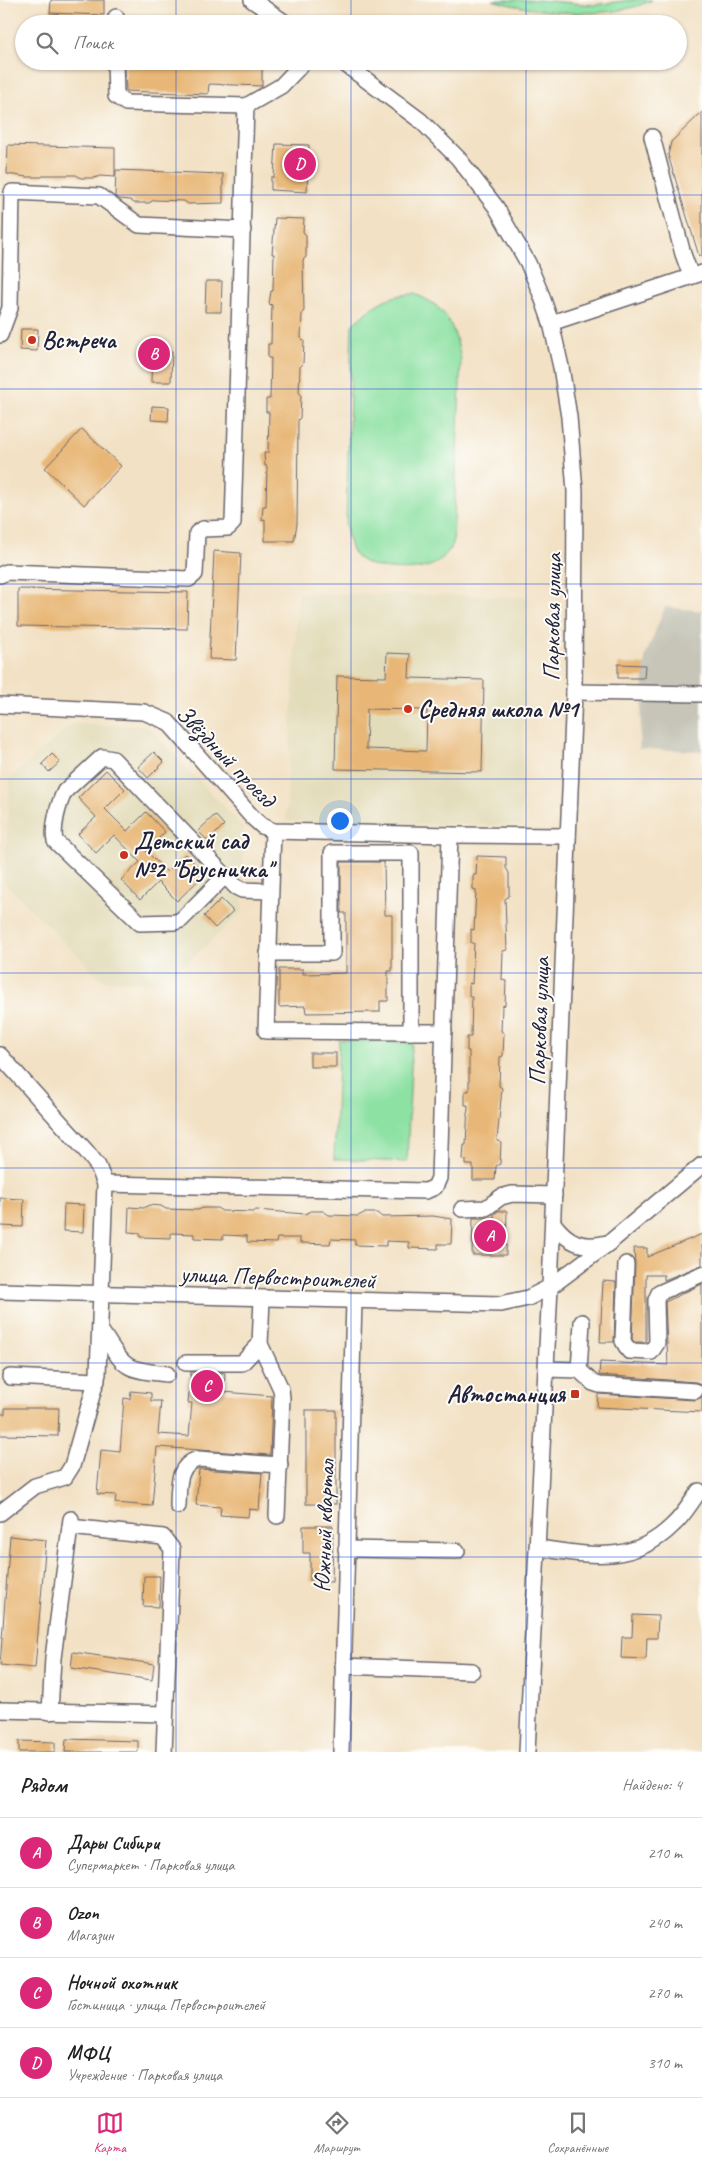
<!DOCTYPE html>
<html lang="ru">
<meta charset="utf-8">
<style>
:root{--surface:#fff;--page:#f6f6f6;--text:#222;--muted:#767676;--line:#e0e0e0;--accent:#db2777}
body{margin:0;font-family:Caveat,sans-serif;background:var(--page);color:var(--text)}
.you{position:absolute;left:339px;top:820px;width:18px;height:18px;margin:-12px;border:4px solid #fff;border-radius:50%;background:#1a73e8;box-shadow:0 0 0 8px #1a73e833}
.badge{display:grid;place-items:center;width:32px;height:32px;border-radius:50%;background:var(--accent);color:#fff;font-size:16px;font-weight:700}
.pin{position:absolute;translate:-50% -50%;border:2px solid #fff;box-shadow:0 1px 5px #0006}
.list{margin:0;padding:0;list-style:none}
h2{display:flex;justify-content:space-between;align-items:center;height:65px;margin:0;padding:0 20px;font-size:21px}
h2 small{font-size:16px;font-weight:400;color:var(--muted)}
.list li{display:grid;grid-template-columns:32px 1fr auto;gap:15px;align-items:center;box-sizing:border-box;height:70px;padding:0 20px;border-top:1px solid var(--line)}
.list b{display:block;font-size:19px;white-space:nowrap}
.list p{margin:0;font-size:16px;white-space:nowrap;color:var(--muted)}
.list em{font-size:16px;font-style:normal;color:var(--muted)}
.icon{flex:none;width:28px;height:28px;fill:none;stroke:currentColor;stroke-width:2;stroke-linecap:round;stroke-linejoin:round}
.map{position:relative;flex:none;width:702px;height:1752px;overflow:hidden}
.search{position:absolute;background:var(--surface);box-shadow:0 1px 4px #0004;left:15px;right:15px;top:15px;height:55px;display:flex;align-items:center;gap:12px;box-sizing:border-box;padding:0 18px;border-radius:28px;color:var(--muted);font-size:19px}
.sheet{height:345px;background:var(--surface)}
nav{display:flex;justify-content:space-around;align-items:center;box-sizing:border-box;height:70px;border-top:1px solid var(--line);background:var(--surface);font-size:14px;color:var(--muted)}
nav a{display:grid;justify-items:center;gap:2px}
nav .on{color:var(--accent)}
.map>svg:first-child{display:block}
.built{fill:#e3dcba}
.industrial{fill:#c6c5b8}
.green{fill:#8ce1a3;stroke:#57826f}
.building{fill:#e8b777;fill-rule:evenodd}
.lines{fill:none;stroke-linecap:round;stroke-linejoin:round}
.minor-casing{stroke:#6b656b;stroke-width:18}
.minor{stroke:#fff;stroke-width:15}
.grid{fill:none;stroke:#1d4ed8;stroke-width:1;stroke-opacity:0.55}
.poi-dot{fill:#c8321e;stroke:#fdfcf7;stroke-width:2}
.labels{text-anchor:middle;stroke-width:4;stroke-linejoin:round;paint-order:stroke}
.poi-label{font-size:24px;font-weight:bold;fill:#22223b;stroke:#fdfcf7;text-anchor:start}
.street-label{font-size:24px;fill:#22223b;stroke:#fdfcf7}
</style>
<div class="map">
<svg width="702" height="1752" viewBox="0 0 702 1752">
<rect width="100%" height="100%" fill="#fdfcf7"/>
<filter id="ink" filterUnits="userSpaceOnUse"><feTurbulence type="fractalNoise" baseFrequency=".02" numOctaves="2"/><feDisplacementMap in="SourceGraphic" scale="10" xChannelSelector="R" yChannelSelector="G"/><feConvolveMatrix kernelMatrix="1 2 1 2 8 2 1 2 1" color-interpolation-filters="sRGB"/></filter>
<filter id="wash" filterUnits="userSpaceOnUse"><feTurbulence type="fractalNoise" baseFrequency=".0096" numOctaves="4" result="noise"/><feDisplacementMap in="SourceGraphic" scale="20" xChannelSelector="R" yChannelSelector="G"/><feGaussianBlur stdDeviation="1.12" result="paint"/><feColorMatrix in="noise" values="0 0 0 0 0 0 0 0 0 0 0 0 0 0 0 0 0 1.4 0 .05"/><feComposite in="paint" operator="in"/></filter>
<g filter="url(#wash)">
<rect width="100%" height="100%" fill="#f2e1c4"/>
<g class="built">
<polygon points="298,593 527,597 521,826 286,821"/>
<polygon points="72,724 147,726 244,828 242,912 164,984 102,980 4,882 10,779"/>
</g>
<polygon class="industrial" points="665,607 702,611 702,751 639,749 644,678 618,678 618,664 645,665 645,657"/>
<g class="green">
<path d="M492 0H538L594 5 630 0H652C613 21 534 13 492 0Z"/>
<path d="M414 294C447 305 455 328 461 360L453 544C448 553 441 561 432 565 415 573 371 571 357 557 349 549 348 536 346 525L352 325C373 306 384 295 414 294Z"/>
<polygon points="339,1040 412,1043 407,1162 334,1159"/>
</g>
<g id="blocks">
<g class="building">
<polygon points="51,0 104,0 104,15 50,13"/>
<polygon points="131,61 207,61 206,67 230,68 231,61 262,61 262,86 209,84 208,94 126,91 125,66 131,66"/>
<polygon points="702,112 702,256 699,256 668,155 671,142"/>
<polygon points="276,144 309,145 307,192 271,190 271,177 274,177"/>
<polygon points="8,145 115,148 115,177 100,176 94,178 81,178 76,175 46,175 41,177 27,177 7,174"/>
<polygon points="116,170 223,174 223,203 188,204 184,201 154,200 149,203 134,203 130,200 120,199 115,196"/>
<polygon points="275,218 304,219 303,232 306,235 306,257 303,260 304,311 302,313 301,338 304,341 303,364 300,367 299,392 301,395 300,418 298,420 297,524 294,541 265,541 265,519 262,520 263,506 266,506 267,466 265,466 264,453 268,453 269,412 266,412 266,399 270,399 271,358 268,358 268,344 271,344 272,305 269,304 271,291 273,291 274,254 272,254"/>
<polygon points="206,281 222,281 221,312 205,312"/>
<polygon points="21,329 38,329 37,351 20,350"/>
<polygon points="152,351 172,351 171,382 151,382"/>
<polygon points="152,406 169,407 168,421 151,420"/>
<polygon points="82,429 121,466 84,505 45,468"/>
<polygon points="214,551 241,553 236,660 209,659"/>
<polygon points="18,589 188,592 187,629 18,626"/>
<path d="M387 653 410 654 409 678 484 680 482 772 335 769 337 676 386 677ZM367 709 427 710 426 751 366 749Z"/>
<polygon points="618,664 645,665 644,678 618,678"/>
<polygon points="154,752 164,762 148,778 138,767"/>
<polygon points="52,754 60,762 49,772 42,764"/>
<polygon points="106,770 125,789 105,809 127,831 146,812 165,832 146,851 167,872 185,854 205,874 177,901 158,882 140,900 121,880 140,862 114,835 96,853 78,834 96,817 78,798"/>
<polygon points="215,815 224,825 208,841 198,831"/>
<polygon points="477,856 506,857 506,868 509,873 509,896 505,899 507,950 503,951 502,980 506,981 505,1005 502,1006 501,1031 504,1033 503,1056 500,1057 499,1086 502,1088 497,1141 501,1142 500,1164 496,1166 495,1180 473,1180 473,1165 466,1165 466,1160 463,1159 464,1145 466,1145 468,1105 465,1105 465,1091 469,1091 469,1051 467,1051 467,1037 471,1037 472,997 469,997 469,983 472,984 474,943 471,943 471,929 474,930 476,890 473,889 473,875 476,875"/>
<polygon points="341,862 384,862 385,915 392,915 392,971 388,971 388,1001 380,1001 380,1012 306,1013 305,1006 279,1007 279,969 303,969 303,974 346,973 346,913 341,913"/>
<polygon points="221,899 233,911 215,928 204,916"/>
<rect x="310" y="1053" width="26" height="14"/>
<polygon points="0,1198 24,1199 23,1227 0,1226"/>
<polygon points="64,1204 84,1205 83,1232 63,1231"/>
<polygon points="149,1205 161,1206 166,1209 198,1210 203,1208 217,1208 222,1211 252,1212 256,1210 305,1214 311,1211 323,1211 329,1215 358,1216 364,1213 377,1213 382,1217 433,1216 452,1219 451,1244 438,1244 438,1249 409,1248 409,1242 386,1241 386,1246 355,1245 355,1240 331,1239 330,1244 300,1243 300,1238 277,1238 276,1243 247,1242 247,1236 223,1235 223,1239 194,1238 194,1234 171,1233 171,1238 140,1237 140,1233 128,1232 129,1207 144,1208"/>
<polygon points="498,1211 507,1211 506,1255 472,1255 473,1218 494,1218 494,1214"/>
<polygon points="702,1234 702,1265 664,1280 664,1275 646,1275 646,1342 634,1342 632,1339 635,1264 634,1248 647,1248 647,1257"/>
<polygon points="603,1281 616,1282 614,1342 600,1342"/>
<polygon points="702,1284 702,1385 696,1382 599,1375 600,1362 668,1365 665,1302"/>
<polygon points="191,1372 225,1373 224,1392 272,1396 270,1455 157,1447 152,1506 115,1503 116,1495 97,1494 101,1450 120,1452 124,1398 130,1399 131,1391 151,1393 151,1401 161,1401 158,1434 189,1436 192,1403 188,1403"/>
<polygon points="598,1394 694,1400 702,1397 702,1412 597,1407"/>
<polygon points="5,1408 59,1408 58,1436 0,1435 0,1414 5,1414"/>
<rect x="306" y="1410" width="30" height="94"/>
<polygon points="199,1469 262,1473 259,1510 249,1509 248,1517 220,1515 221,1507 196,1505"/>
<polygon points="303,1526 333,1526 332,1582 310,1581 310,1553 303,1553"/>
<polygon points="10,1536 46,1540 35,1668 0,1665"/>
<polygon points="144,1576 160,1576 159,1607 143,1606"/>
<polygon points="633,1615 658,1616 657,1638 647,1638 646,1659 621,1658 622,1637 632,1637"/>
<polygon points="73,1652 154,1664 152,1680 71,1668"/>
<polygon points="66,1739 138,1741 138,1752 65,1752"/>
<polygon points="19,1741 55,1742 55,1752 19,1752"/>
</g>
</g>
</g>
<g filter="url(#ink)">
<use href="#blocks" fill-opacity="0" stroke="#6b656b" stroke-width="1"/>
<g class="lines">
<defs>
<g id="minor">
<polyline points="252,0 287,24"/>
<polyline points="116,24 116,17"/>
<polyline points="115,61 116,96 126,103 246,106"/>
<polyline points="341,61 421,121 458,158 496,207 528,263 541,294 551,323 561,367 569,417 575,491 574,692 550,1287 527,1752"/>
<polyline points="652,137 683,254 691,276"/>
<polyline points="551,323 702,273"/>
<polyline points="0,335 10,308 12,192 99,196 139,225 243,230"/>
<polyline points="0,575 7,572 189,579 195,574 197,533 203,529 228,528 233,523 246,106 281,86 305,61"/>
<polyline points="574,692 702,694"/>
<polyline points="0,705 144,712 168,722 253,818 262,826 273,831 450,835 568,836"/>
<polyline points="273,831 266,1031 411,1032"/>
<path d="M225 876 181 920 175 922 140 923 55 841C52 828 58 804 65 791L102 757 113 759 236 887 242 890 270 891"/>
<polyline points="268,953 332,953 332,853 411,853 411,1032 444,1032"/>
<polyline points="0,1055 87,1152 98,1166 105,1184 98,1374 72,1466 65,1477 35,1486 0,1513"/>
<polyline points="105,1184 426,1191 435,1187 439,1178 450,835"/>
<polyline points="462,1209 486,1208 501,1197 512,1194 554,1195"/>
<path d="M553 1223C568 1243 582 1249 607 1243"/>
<polyline points="626,1264 623,1341 629,1351 651,1352 657,1343 656,1300 659,1293 702,1274"/>
<polyline points="0,1291 501,1304 528,1298 550,1287 609,1243 702,1165"/>
<polyline points="262,1299 260,1344 281,1389 282,1398 277,1516"/>
<path d="M101 1331C126 1368 121 1369 167 1374"/>
<polyline points="186,1363 242,1363 260,1344"/>
<polyline points="546,1369 579,1370 593,1383 599,1385 695,1391"/>
<polyline points="579,1370 582,1322"/>
<polyline points="10,1377 97,1381"/>
<path d="M178 1506C179 1487 176 1466 198 1459L280 1465"/>
<polyline points="70,1527 163,1537 172,1549 164,1752"/>
<path d="M538 1548C588 1555 633 1565 673 1525 683 1516 691 1503 699 1491"/>
<polyline points="346,1549 457,1551"/>
<polyline points="343,1666 472,1671"/>
<polyline points="0,1710 165,1714"/>
<polyline points="50,1712 53,1658 71,1519"/>
<polyline points="341,1752 354,1302"/>
</g>
</defs>
<use href="#minor" class="minor-casing"/>
<use href="#minor" class="minor"/>
</g>
</g>
<path class="grid" d="M176 0V24M351 0V24M526 0V24M176 61V1752M351 61V1752M526 61V1752M0 195H702M0 389H702M0 584H702M0 779H702M0 973H702M0 1168H702M0 1363H702M0 1557H702"/>
<g class="poi-dot">
<circle cx="32" cy="340" r="5"/>
<circle cx="408" cy="709" r="5"/>
<circle cx="124" cy="855" r="5"/>
<rect x="570" y="1389" width="10" height="10" rx="2.5"/>
</g>
<g class="labels">
<g class="poi-label">
<text x="42" y="348">Встреча</text>
<text x="418" y="717">Средняя школа №1</text>
<text x="134" y="849">Детский сад<tspan x="134" dy="28">№2 "Брусничка"</tspan></text>
<text x="565" y="1402" text-anchor="end">Автостанция</text>
</g>
<g class="street-label">
<text transform="translate(552 617) rotate(-89)" y="8">Парковая улица</text>
<text transform="translate(226 756) rotate(46)" y="8">Звёздный проезд</text>
<text transform="translate(539 1021) rotate(-88)" y="8">Парковая улица</text>
<text transform="translate(278 1277) rotate(2)" y="8">улица Первостроителей</text>
<text transform="translate(324 1526) rotate(-88)" y="8">Южный квартал</text>
</g>
</g>
</svg>
<div class="you"></div>
<div class="pin badge" style="left:490px;top:1236px">A</div>
<div class="pin badge" style="left:154px;top:354px">B</div>
<div class="pin badge" style="left:207px;top:1386px">C</div>
<div class="pin badge" style="left:300px;top:164px">D</div>
<div class="search"><svg class="icon" aria-label="search" viewBox="0 0 24 24"><circle cx="10" cy="10" r="6"/><path d="M15 15l6 6"/></svg>Поиск</div>
</div>
<section class="sheet">
<h2>Рядом<small>Найдено: 4</small></h2>
<ul class="list">
<li><span class="badge">A</span><div><b>Дары Сибири</b><p>Супермаркет · Парковая улица</p></div><em>210 m</em></li>
<li><span class="badge">B</span><div><b>Ozon</b><p>Магазин</p></div><em>240 m</em></li>
<li><span class="badge">C</span><div><b>Ночной охотник</b><p>Гостиница · улица Первостроителей</p></div><em>270 m</em></li>
<li><span class="badge">D</span><div><b>МФЦ</b><p>Учреждение · Парковая улица</p></div><em>310 m</em></li>
</ul>
</section>
<nav>
<a class="on"><svg class="icon" aria-label="map" viewBox="0 0 24 24"><path d="M3 6l6-2 6 2 6-2v14l-6 2-6-2-6 2zM9 4v14M15 6v14"/></svg>Карта</a>
<a><svg class="icon" aria-label="directions" viewBox="0 0 24 24"><path d="M12 3l9 9-9 9-9-9zM9 14v-3h6M13 9l2 2-2 2"/></svg>Маршрут</a>
<a><svg class="icon" aria-label="saved" viewBox="0 0 24 24"><path d="M7 4h10v16l-5-4-5 4z"/></svg>Сохранённые</a>
</nav>
